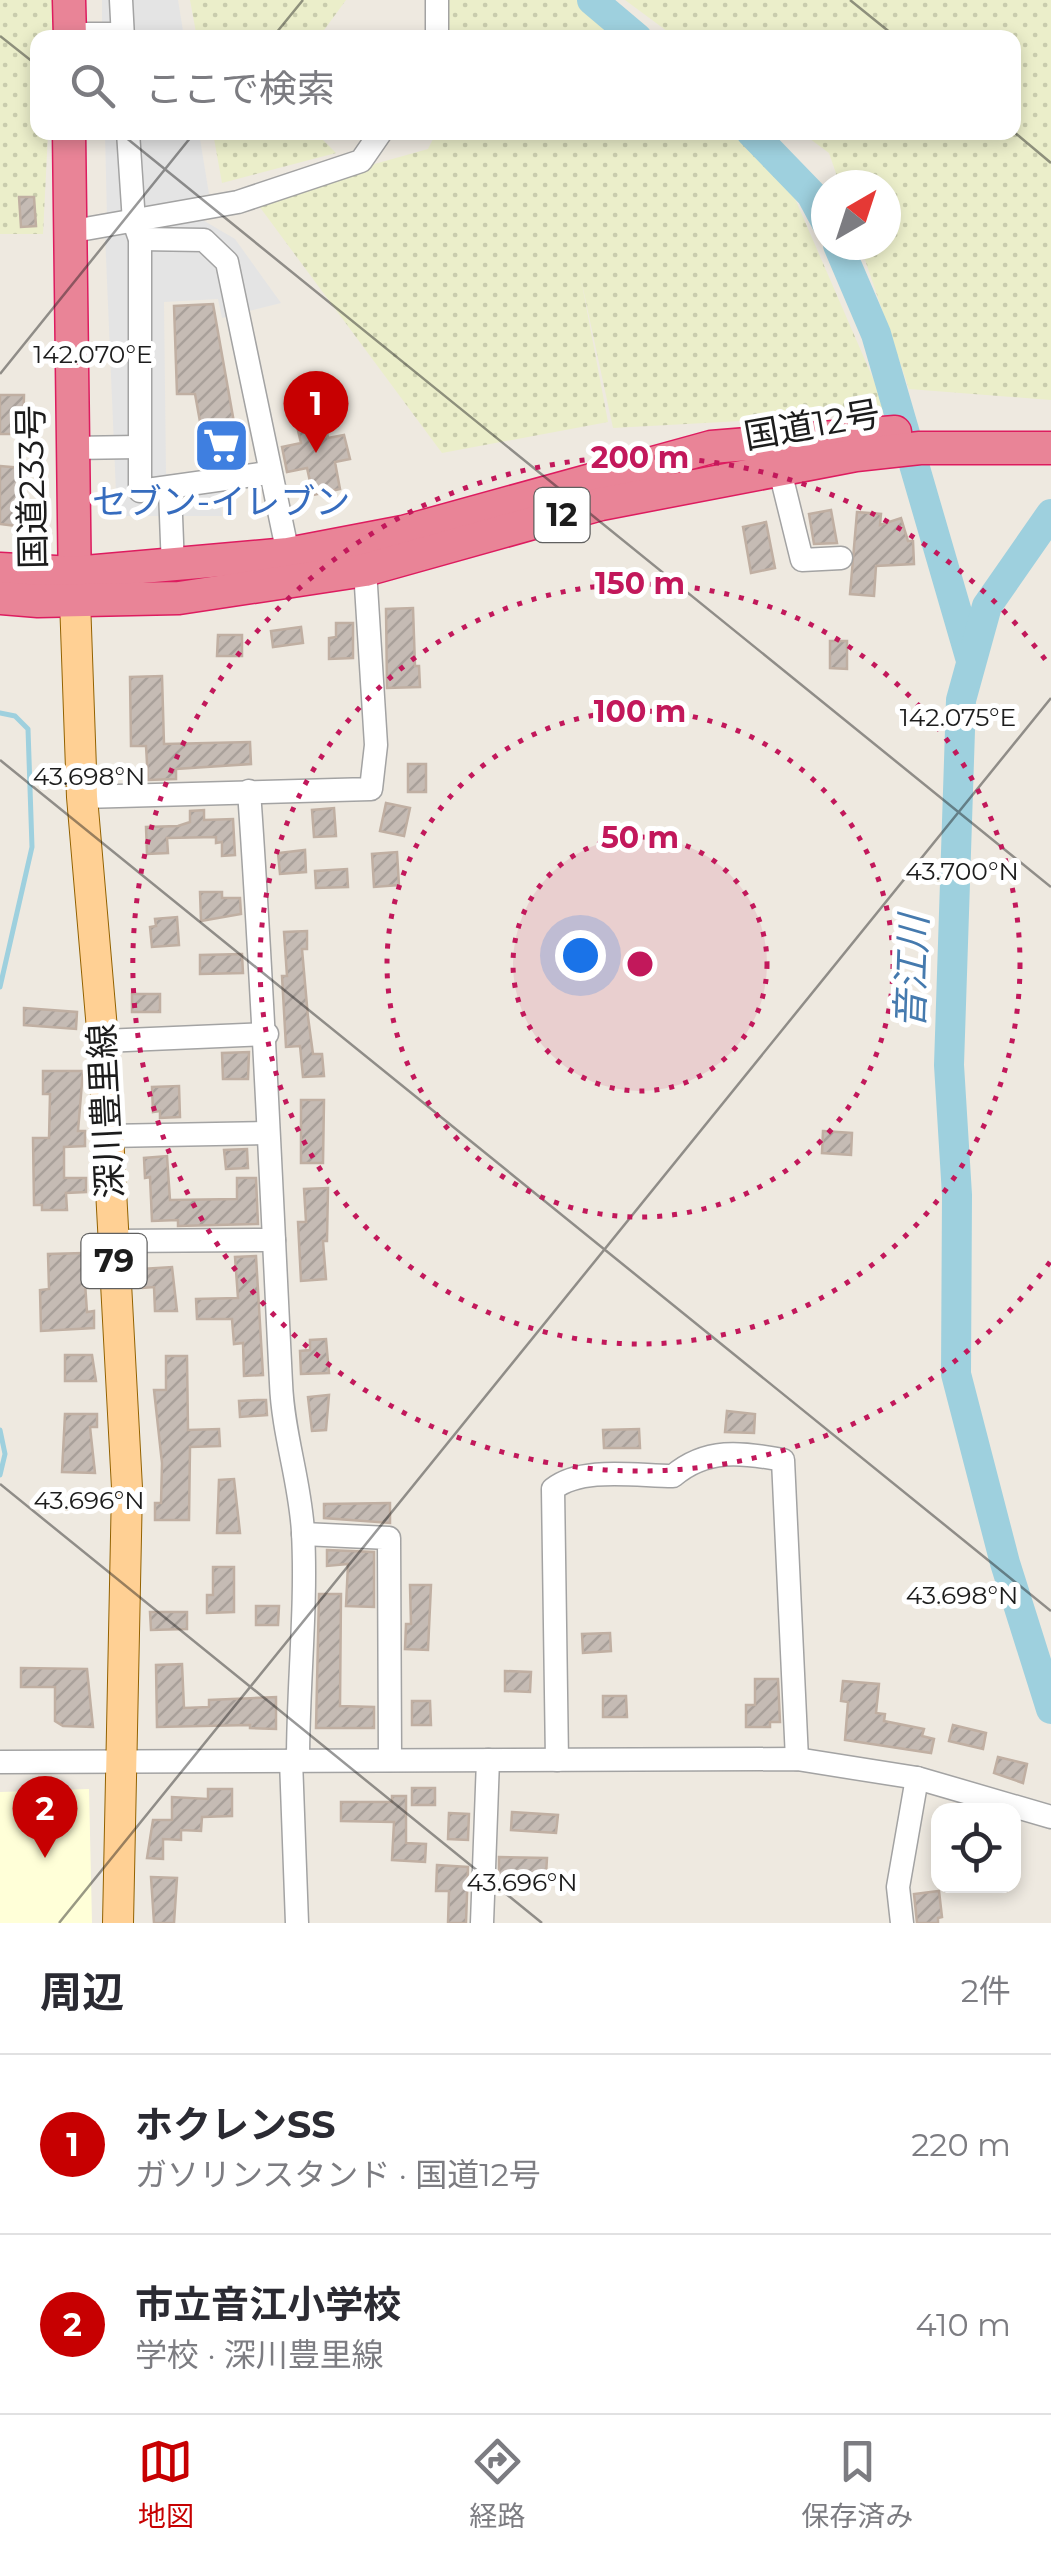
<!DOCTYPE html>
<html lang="ja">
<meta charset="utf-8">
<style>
:root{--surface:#fff;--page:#f7f7f7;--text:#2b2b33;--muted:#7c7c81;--line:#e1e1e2;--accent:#c70001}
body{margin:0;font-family:Montserrat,"Noto Sans JP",sans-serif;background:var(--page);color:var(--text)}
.controls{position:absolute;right:30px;bottom:30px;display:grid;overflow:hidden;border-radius:20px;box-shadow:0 5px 15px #0003}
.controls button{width:90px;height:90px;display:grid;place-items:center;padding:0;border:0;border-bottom:2px solid var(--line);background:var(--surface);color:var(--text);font:50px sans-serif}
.compass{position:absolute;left:811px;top:170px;width:90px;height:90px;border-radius:50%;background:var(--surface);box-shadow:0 5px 15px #0003;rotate:39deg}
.you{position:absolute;left:580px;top:955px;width:35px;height:35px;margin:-25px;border:8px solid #fff;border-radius:50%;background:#1a73e8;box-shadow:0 0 0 15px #1a73e833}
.badge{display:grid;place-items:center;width:65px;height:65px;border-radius:50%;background:var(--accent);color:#fff;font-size:32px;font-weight:700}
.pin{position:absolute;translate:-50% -82px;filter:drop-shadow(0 2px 5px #0008)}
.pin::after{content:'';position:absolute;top:52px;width:35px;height:30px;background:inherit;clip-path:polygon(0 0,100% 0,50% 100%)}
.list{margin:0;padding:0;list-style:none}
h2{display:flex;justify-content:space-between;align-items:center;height:130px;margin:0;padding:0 40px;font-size:42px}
h2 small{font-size:32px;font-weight:400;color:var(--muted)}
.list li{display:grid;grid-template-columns:65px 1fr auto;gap:30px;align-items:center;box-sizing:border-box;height:180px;padding:0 40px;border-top:2px solid var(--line)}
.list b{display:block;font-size:38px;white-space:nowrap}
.list p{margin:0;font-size:32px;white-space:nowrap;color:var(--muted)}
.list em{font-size:32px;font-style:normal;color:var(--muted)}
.icon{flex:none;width:55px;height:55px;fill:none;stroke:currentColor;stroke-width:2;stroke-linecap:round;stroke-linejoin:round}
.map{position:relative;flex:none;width:1051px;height:1923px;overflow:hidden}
.search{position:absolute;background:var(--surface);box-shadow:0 5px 15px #0003;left:30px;right:30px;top:30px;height:110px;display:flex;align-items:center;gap:25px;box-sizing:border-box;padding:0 35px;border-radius:20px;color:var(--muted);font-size:38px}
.sheet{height:490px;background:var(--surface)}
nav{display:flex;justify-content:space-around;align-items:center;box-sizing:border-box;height:140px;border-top:2px solid var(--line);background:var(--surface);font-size:28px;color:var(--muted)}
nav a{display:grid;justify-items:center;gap:5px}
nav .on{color:var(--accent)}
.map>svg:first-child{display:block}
.education{fill:#ffffd8}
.farmland{fill:url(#farmland-dots)}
.parking{fill:#e4e4e4}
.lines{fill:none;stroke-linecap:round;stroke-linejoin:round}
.stream{stroke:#9ed0de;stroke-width:5}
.river{stroke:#9ed0de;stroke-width:30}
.building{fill:url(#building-hatch);stroke:#c0afa2;stroke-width:2.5}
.minor-casing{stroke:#a3a3a3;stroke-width:25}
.major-casing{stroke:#936200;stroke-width:32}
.highway-casing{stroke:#dd1c5f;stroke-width:35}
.minor{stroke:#fff;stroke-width:22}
.major{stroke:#ffd094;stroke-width:30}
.highway{stroke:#e98497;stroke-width:32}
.ticks{fill:none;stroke:#1c1c1c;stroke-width:2.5;stroke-opacity:0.45}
.ring{fill:none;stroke:#c2185b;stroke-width:5;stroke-dasharray:5 10}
.labels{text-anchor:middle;stroke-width:10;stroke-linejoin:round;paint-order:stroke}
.shield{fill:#fff;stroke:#606060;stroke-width:2.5}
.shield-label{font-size:32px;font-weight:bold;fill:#1c1c1c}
.street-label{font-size:35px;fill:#1c1c1c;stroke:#fff}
.shop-label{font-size:35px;fill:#366cbe;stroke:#fff}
.water-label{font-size:38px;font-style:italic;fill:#457aae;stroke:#fff}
.ticks-label{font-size:25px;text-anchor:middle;fill:#1c1c1c;stroke:#fff;stroke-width:10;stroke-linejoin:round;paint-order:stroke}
.centre{fill:#c2185b;stroke:#fff;stroke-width:5}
.ring-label{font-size:30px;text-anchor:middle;font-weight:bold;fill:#c2185b;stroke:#fff;stroke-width:10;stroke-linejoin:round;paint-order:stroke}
</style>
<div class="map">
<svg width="1051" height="1923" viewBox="0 0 1051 1923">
<defs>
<pattern id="farmland-dots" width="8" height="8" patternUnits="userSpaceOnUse" patternTransform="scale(2.5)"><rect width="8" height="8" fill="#ebeeca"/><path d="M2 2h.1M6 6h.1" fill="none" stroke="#c9ccad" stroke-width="1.8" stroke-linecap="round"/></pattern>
<pattern id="building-hatch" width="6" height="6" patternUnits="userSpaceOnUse" patternTransform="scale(2.5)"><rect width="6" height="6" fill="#c5bbb4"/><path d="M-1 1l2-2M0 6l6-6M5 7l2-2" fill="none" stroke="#a9a09a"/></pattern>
</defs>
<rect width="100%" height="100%" fill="#eee9e0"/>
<polygon class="education" points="89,1789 92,1923 0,1923 0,1792"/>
<g class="farmland">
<polygon points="0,0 55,0 53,37 38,38 38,132 48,133 43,234 0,234"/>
<polygon points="190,0 346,0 319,37 197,38"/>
<polygon points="442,0 578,0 623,37 446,37"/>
<polygon points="625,0 1051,0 1051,400 909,389 860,245 886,245 886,185 840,185 829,153 802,133 1014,132 1014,38 675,37"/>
<polygon points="213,133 320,133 319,136 336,153 222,183"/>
<polygon points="436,133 737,133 783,171 888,413 613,428 581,279 608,422 442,453 253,198 428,149"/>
</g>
<g class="parking">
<polygon points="102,0 178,0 184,37 102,37"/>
<polygon points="105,133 199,133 209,194 107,218"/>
<polygon points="201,219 235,239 281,303 222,318 218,299 164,302 166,474 219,472 222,516 117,516 105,234"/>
</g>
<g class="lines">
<g class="stream">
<polyline points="0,713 15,716 28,729 32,847 0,987"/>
<polyline points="0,1430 5,1454 0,1475"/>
</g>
<g class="river">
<polyline points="592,0 637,38"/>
<polyline points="751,132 811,194 826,222"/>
<polyline points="838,245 876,334 970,657"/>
<polyline points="1051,514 987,606 961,700 949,1065 957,1195 956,1374 1005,1563 1051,1709"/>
</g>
</g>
<g class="building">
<polygon points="19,197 34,197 36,226 21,227"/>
<polygon points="213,304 241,462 208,466 195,394 177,394 174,306"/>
<polygon points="0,395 24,395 23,434 0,434"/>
<polygon points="323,412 328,438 344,435 350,459 335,462 340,489 313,495 307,468 287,472 282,447 301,443 295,418"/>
<polygon points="0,466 22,468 17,526 0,524"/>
<polygon points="831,510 837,543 814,544 809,514"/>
<polygon points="857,512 881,514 880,525 901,518 908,541 913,541 914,564 876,566 874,596 850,594"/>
<polygon points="766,522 775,568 751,573 743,527"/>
<polygon points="413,608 415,666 419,666 420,687 387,688 386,609"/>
<polygon points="336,623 353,623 353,658 329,659 329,638 336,637"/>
<polygon points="301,627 303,643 273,647 271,631"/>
<polygon points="218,635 242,635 242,656 217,656"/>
<polygon points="830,641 847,641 847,669 830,668"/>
<polygon points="162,676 164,744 250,742 251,764 176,769 176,779 148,780 146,746 131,746 130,677"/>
<rect x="408" y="764" width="18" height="28"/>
<polygon points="386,803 410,808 404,836 380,831"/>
<polygon points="334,808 336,836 314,837 312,810"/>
<polygon points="204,810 204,820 233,819 235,855 222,856 222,842 216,843 216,837 167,838 168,853 147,854 146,827 178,826 190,822 190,811"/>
<polygon points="305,850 306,872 280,874 278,853"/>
<polygon points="397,852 399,885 374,887 372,854"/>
<polygon points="347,869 348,887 316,888 315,871"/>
<polygon points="200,892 222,892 222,898 240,898 241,914 201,921"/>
<polygon points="177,917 179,945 152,947 150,927 156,926 155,919"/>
<polygon points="307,931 307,949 302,949 308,1017 313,1054 322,1054 324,1076 303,1077 300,1046 286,1047 282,976 287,976 284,932"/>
<polygon points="242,954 243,973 200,974 200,955"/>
<rect x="132" y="994" width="28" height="18"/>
<polygon points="24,1008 77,1012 76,1029 24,1025"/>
<polygon points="249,1052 248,1079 223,1079 222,1053"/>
<polygon points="43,1071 83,1071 78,1131 85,1131 85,1146 64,1147 64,1178 86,1178 86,1192 66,1193 67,1210 42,1210 42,1205 34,1205 33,1138 49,1138 50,1094 43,1094"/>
<polygon points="179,1086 180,1117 160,1118 160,1111 153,1112 152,1087"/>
<polygon points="301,1100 324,1100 323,1163 301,1163"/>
<polygon points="823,1131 852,1133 851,1155 822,1153"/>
<polygon points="247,1149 248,1168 226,1169 224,1150"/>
<polygon points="167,1156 170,1200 237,1199 237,1178 256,1178 258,1224 178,1226 178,1220 152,1221 150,1177 145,1178 144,1158"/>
<polygon points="328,1188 327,1241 323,1241 326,1279 301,1281 298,1222 306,1222 304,1189"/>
<polygon points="83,1253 87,1312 94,1311 94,1328 41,1331 40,1290 49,1289 48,1254"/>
<polygon points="256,1256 263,1375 244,1376 243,1343 234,1344 232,1319 197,1319 196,1299 238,1298 235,1257"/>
<polygon points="172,1267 177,1311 155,1311 154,1287 143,1288 142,1269"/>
<polygon points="326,1339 329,1373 301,1374 300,1351 310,1350 310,1340"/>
<polygon points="65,1355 92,1355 96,1381 65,1381"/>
<polygon points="166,1356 187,1356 188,1430 219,1429 220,1446 190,1447 189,1520 155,1520 155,1503 161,1503 162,1463 154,1390 166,1390"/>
<polygon points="329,1395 326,1430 312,1431 308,1397"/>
<polygon points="257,1400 266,1400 267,1415 240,1417 239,1401"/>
<polygon points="727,1411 755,1414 754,1433 725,1432"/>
<polygon points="65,1414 97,1414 97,1427 90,1427 95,1473 62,1472"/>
<polygon points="639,1429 640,1448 604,1448 603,1430"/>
<polygon points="234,1479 240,1533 217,1533 219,1480"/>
<polygon points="390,1503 390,1523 324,1518 324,1504"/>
<polygon points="327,1550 374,1552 374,1607 346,1606 348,1564 327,1566"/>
<polygon points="213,1567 234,1567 234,1612 207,1613 207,1595 213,1595"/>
<polygon points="410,1585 431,1585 428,1650 405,1649 406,1624 411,1624"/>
<polygon points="319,1594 341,1594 340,1706 374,1707 374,1728 316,1728"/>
<polygon points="256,1606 279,1606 278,1625 256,1625"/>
<polygon points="150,1612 187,1612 187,1629 151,1630"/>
<polygon points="610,1633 611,1651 583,1653 582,1634"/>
<polygon points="182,1664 184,1708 209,1707 209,1700 276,1697 276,1729 250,1728 250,1725 157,1727 156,1665"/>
<polygon points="21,1668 87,1669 93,1727 63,1726 55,1721 55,1687 21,1687"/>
<polygon points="505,1671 531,1672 530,1692 505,1691"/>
<polygon points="755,1679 778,1679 780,1722 770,1722 770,1727 746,1727 746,1705 755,1705"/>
<polygon points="843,1681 879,1684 876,1713 885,1714 884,1721 924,1729 922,1736 934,1739 931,1753 845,1740 848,1702 841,1701"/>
<polygon points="603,1696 626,1696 627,1717 603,1717"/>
<polygon points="412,1701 430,1701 431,1725 412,1725"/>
<polygon points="953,1725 986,1733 983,1749 949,1741"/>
<polygon points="998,1757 1027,1764 1023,1783 994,1773"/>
<rect x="412" y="1788" width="23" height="17"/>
<polygon points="208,1789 232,1789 232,1816 202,1817 201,1831 181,1830 181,1840 163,1839 163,1859 147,1858 153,1820 172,1820 172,1797 208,1799"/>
<polygon points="392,1796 406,1796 406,1843 426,1844 425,1862 392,1860 394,1822 341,1821 341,1802 392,1802"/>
<polygon points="512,1812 558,1815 556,1833 511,1830"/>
<polygon points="449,1813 469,1814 468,1840 448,1839"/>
<polygon points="499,1857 547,1858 546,1875 536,1874 536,1879 499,1878"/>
<polygon points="437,1865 468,1867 466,1923 448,1923 449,1891 436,1891"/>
<polygon points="151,1877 177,1878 174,1923 154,1923"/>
<polygon points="939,1891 942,1917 938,1918 938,1923 917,1923 914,1894"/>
</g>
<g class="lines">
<defs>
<g id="minor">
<polyline points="121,0 123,38"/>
<polyline points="437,0 437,38"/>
<polyline points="70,34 122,34"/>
<polyline points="128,132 134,222 140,239 140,491 268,473"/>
<polyline points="68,232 238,202 361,161 381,132"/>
<polyline points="140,239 204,240 227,262 288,554"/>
<polyline points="70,448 139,447"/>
<polyline points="780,471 802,560 841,558"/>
<polyline points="170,490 173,568"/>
<path d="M249 791C263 988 271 1185 281 1383 283 1435 300 1480 303 1532 307 1607 298 1684 298 1760"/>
<polyline points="82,797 371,789 376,745 365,570"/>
<polyline points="103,1041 267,1034"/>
<polyline points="107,1136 268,1133"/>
<polyline points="113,1241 274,1240"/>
<polyline points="303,1534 389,1538 390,1760"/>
<polyline points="291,1760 297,1923"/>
<path d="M557 1760 553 1489C582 1466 637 1476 673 1476 706 1448 741 1452 783 1460L797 1759"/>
<polyline points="0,1762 797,1759 917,1778 1051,1817"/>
<polyline points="482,1923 488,1760"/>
<polyline points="902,1923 898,1887 917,1778"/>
</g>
<polyline id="major" points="75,600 82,797 103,1041 127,1488 118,1923"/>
<g id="highway">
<polyline points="69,0 70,38"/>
<polyline points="69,132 75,596"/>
<polyline points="0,569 74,573 288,554 403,532 711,447 895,432"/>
<polyline points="0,598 38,601 179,598 365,570 601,504 856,455 920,448 1051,448"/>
</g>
</defs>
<use href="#minor" class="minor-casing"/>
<use href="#major" class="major-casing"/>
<use href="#highway" class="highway-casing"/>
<use href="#minor" class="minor"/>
<use href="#major" class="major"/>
<use href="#highway" class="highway"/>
</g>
<path class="ticks" d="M850 0 897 38M0 36 38 66M272 38 303 0M119 132 1051 887M1014 132 1051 163M0 374 195 132M0 760 1051 1611M0 1484 542 1923M59 1923 1051 698"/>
<circle cx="640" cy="964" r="127" fill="#c2185b" fill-opacity=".12"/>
<g class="ring">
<circle cx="640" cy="964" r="127"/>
<circle cx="640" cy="964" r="253"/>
<circle cx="640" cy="964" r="380"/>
<path d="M1050 1262A507 507 0 1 1 1050 666"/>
</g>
<defs>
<symbol id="supermarket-square" viewBox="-11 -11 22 22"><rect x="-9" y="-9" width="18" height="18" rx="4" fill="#3f7fe0" stroke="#fff"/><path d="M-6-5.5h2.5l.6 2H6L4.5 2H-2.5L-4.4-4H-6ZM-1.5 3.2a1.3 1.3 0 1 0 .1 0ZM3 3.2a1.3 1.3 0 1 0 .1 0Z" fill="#fff"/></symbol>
</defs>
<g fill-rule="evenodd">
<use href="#supermarket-square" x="190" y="414" width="63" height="63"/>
</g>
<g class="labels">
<g class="shield">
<rect x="534.5" y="488" width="55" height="54" rx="8"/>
<rect x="81.5" y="1234" width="65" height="54" rx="8"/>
</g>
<g class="shield-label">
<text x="562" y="526">12</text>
<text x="114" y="1272">79</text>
</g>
<g class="street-label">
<text transform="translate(812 425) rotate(-10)" y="12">国道12号</text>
<text transform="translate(32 487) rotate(-91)" y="12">国道233号</text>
<text transform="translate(106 1111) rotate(-93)" y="12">深川豊里線</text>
</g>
<g class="shop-label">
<text x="221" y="514">セブン-イレブン</text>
</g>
<g class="water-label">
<text transform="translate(912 972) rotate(-88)" y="13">音江川</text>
</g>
</g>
<g class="ticks-label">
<text x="93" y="363">142.070°E</text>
<text x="958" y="726">142.075°E</text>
<text x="89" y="785">43.698°N</text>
<text x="962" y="880">43.700°N</text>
<text x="89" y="1509">43.696°N</text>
<text x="962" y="1604">43.698°N</text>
<text x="522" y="1891">43.696°N</text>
</g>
<circle cx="640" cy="964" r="15" class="centre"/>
<g class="ring-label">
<text x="640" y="468">200 m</text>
<text x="640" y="594">150 m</text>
<text x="640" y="722">100 m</text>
<text x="640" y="848">50 m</text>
</g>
</svg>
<div class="controls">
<button><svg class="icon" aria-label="locate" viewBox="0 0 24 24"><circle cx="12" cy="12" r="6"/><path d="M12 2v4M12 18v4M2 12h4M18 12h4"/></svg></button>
</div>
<svg class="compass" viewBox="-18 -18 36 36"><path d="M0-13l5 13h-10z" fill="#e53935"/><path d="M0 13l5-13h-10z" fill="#7c7c81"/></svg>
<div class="you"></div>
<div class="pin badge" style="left:316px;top:453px">1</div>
<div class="pin badge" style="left:45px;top:1858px">2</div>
<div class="search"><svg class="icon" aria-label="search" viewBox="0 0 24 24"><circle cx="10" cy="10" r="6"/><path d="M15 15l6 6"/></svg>ここで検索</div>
</div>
<section class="sheet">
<h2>周辺<small>2件</small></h2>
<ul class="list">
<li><span class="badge">1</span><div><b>ホクレンSS</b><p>ガソリンスタンド · 国道12号</p></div><em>220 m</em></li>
<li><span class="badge">2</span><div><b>市立音江小学校</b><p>学校 · 深川豊里線</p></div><em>410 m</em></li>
</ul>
</section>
<nav>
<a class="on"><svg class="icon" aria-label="map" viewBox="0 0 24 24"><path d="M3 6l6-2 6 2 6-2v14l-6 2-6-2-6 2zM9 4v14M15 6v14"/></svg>地図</a>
<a><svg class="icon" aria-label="directions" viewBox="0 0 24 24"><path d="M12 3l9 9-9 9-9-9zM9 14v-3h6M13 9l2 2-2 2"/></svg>経路</a>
<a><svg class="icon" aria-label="saved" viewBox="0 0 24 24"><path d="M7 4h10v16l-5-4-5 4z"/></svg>保存済み</a>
</nav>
